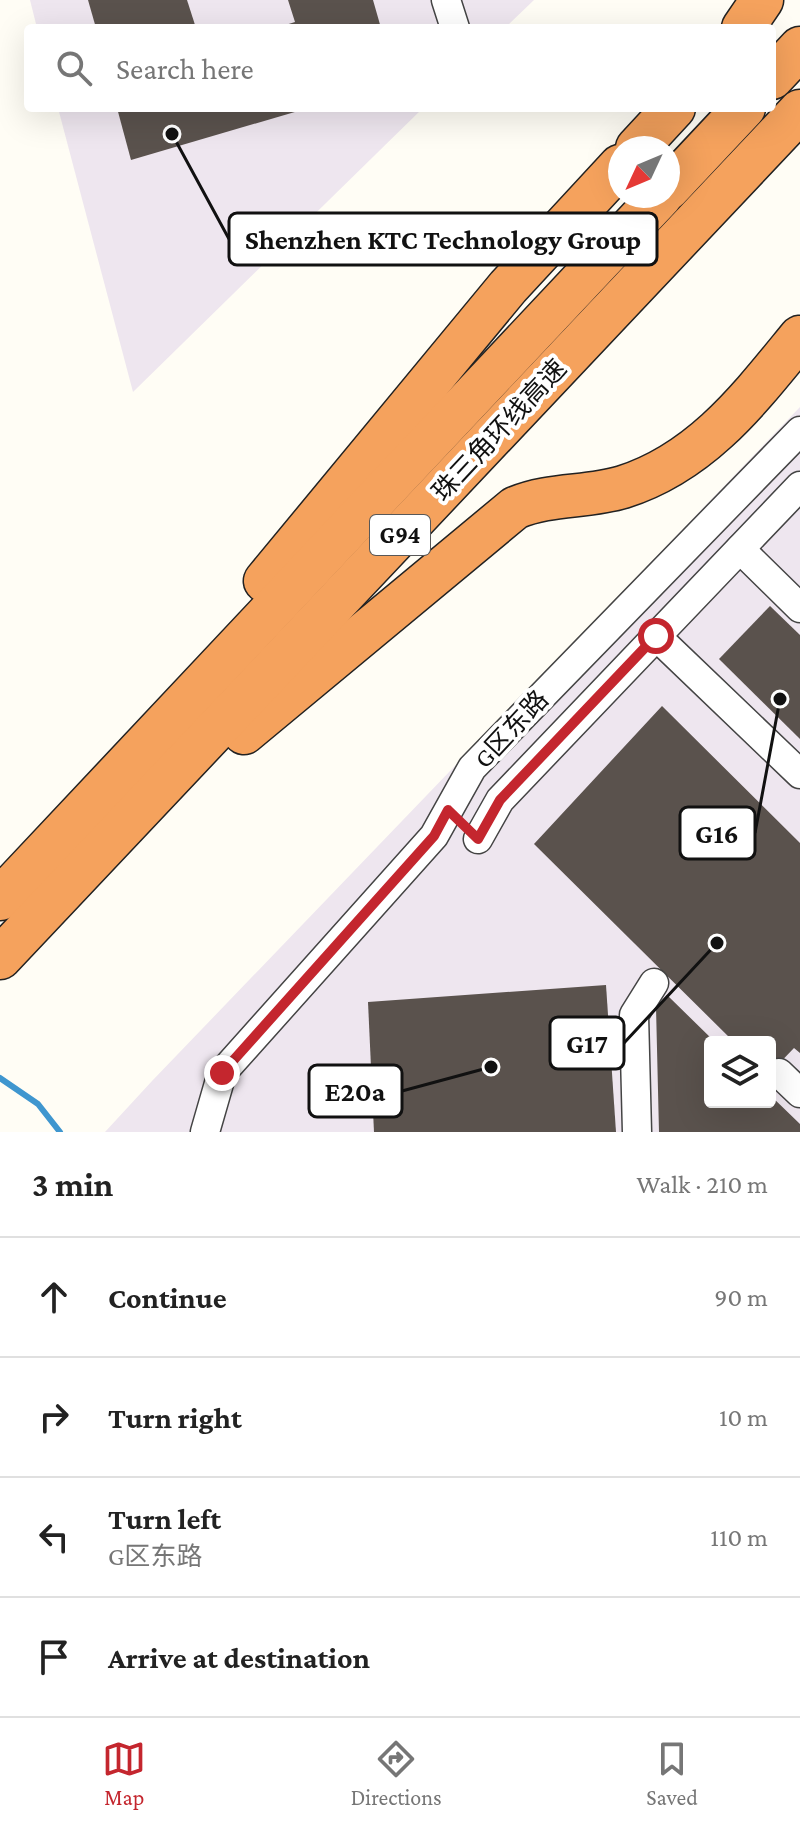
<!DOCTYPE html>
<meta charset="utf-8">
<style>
:root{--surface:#fff;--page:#f2f2f2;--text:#222;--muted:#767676;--line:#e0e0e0;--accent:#c4262e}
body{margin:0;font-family:"Crimson Pro","Noto Sans SC",serif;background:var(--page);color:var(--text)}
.controls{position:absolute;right:24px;bottom:24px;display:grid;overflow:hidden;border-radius:8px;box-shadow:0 8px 32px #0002}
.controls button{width:72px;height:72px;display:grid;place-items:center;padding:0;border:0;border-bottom:2px solid var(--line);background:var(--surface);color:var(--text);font:40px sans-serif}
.compass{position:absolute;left:608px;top:136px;width:72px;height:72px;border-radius:50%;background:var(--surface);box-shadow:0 8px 32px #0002;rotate:226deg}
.stop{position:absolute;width:24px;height:24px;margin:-18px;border:6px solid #c4262e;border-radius:50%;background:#fff}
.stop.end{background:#c4262e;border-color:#fff;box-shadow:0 2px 8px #0008}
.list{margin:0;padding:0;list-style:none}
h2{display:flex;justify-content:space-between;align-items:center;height:104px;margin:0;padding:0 32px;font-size:34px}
h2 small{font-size:26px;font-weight:400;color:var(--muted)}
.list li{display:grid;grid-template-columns:52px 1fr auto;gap:24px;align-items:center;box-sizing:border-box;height:120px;padding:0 32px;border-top:2px solid var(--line)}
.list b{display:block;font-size:30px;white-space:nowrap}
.list p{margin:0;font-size:26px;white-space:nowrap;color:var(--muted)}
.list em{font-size:26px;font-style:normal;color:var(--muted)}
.icon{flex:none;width:44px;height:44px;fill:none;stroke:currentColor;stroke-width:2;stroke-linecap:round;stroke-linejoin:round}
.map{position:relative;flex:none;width:800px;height:1132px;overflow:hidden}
.search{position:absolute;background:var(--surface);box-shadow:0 8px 32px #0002;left:24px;right:24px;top:24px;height:88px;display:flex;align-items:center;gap:20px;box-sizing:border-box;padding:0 28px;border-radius:8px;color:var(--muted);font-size:30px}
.sheet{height:584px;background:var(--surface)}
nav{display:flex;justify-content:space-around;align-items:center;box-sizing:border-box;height:112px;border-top:2px solid var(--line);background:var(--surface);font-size:22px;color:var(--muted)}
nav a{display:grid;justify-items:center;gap:4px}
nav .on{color:var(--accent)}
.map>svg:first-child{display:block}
.industrial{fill:#eee6ef;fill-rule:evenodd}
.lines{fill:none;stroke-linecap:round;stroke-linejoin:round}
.stream{stroke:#3f96cf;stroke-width:6}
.building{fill:#5a524d}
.minor-casing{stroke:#444;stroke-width:31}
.highway-casing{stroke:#222;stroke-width:45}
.minor{stroke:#fff;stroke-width:28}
.highway{stroke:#f5a25d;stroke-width:42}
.route{stroke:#c4262e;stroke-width:10}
.labels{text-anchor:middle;stroke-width:8;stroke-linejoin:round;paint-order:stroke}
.shield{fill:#fff;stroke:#585858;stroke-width:2}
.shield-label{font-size:24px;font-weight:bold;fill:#111}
.street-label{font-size:26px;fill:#111;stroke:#fff}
.leader{fill:none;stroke:#111;stroke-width:3}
.callout-dot{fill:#111;stroke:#fff;stroke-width:3}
.callout{fill:#fff;stroke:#111;stroke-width:3}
.callout-label{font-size:28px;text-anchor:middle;font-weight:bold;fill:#111}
</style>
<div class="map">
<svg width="800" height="1132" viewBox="0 0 800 1132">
<rect width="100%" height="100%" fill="#fffdf5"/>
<g class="industrial">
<polygon points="30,0 534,0 505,28 37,28"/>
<polygon points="58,108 423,108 133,392"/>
<path d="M800 407V1132H105L152 1081ZM710 1042H770V1102H710Z"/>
</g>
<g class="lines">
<polyline class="stream" points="0,1078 38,1104 60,1132"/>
</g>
<g class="building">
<polygon points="88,0 187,0 196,28 96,28"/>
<polygon points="288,0 373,0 381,28 276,28 295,22"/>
<polygon points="117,108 305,108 305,109 131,160"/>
<polygon points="770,606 800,635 800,739 719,659"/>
<polygon points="662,706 800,843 800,1053 794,1048 770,1073 770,1042 734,1042 534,844"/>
<polygon points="606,985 616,1132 374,1132 368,1002"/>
<polygon points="667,995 715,1042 710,1042 710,1102 770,1102 770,1095 800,1124 800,1132 659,1132 656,1007"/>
</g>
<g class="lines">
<defs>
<g id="minor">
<polyline points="446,0 455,28"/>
<polyline points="740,549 800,608"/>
<polyline points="656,636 800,774"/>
<polyline points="478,839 500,800 800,486"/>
<polyline points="779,1073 800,1093"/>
<polyline points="205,1132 222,1073 434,836 472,768 800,431"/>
<polyline points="637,1132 634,1015 654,983"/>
</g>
<g id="highway">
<polyline points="743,28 762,0"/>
<polyline points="772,78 800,48"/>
<polyline points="637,148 674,108"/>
<polyline points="668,189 744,108"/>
<polyline points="265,581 508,287 620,166"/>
<path d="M244 733 515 508C550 493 587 498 623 487 702 462 750 398 800 337"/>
<polyline points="0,899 661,196"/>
<polyline points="0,958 800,111"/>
</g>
</defs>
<use href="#minor" class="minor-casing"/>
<use href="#highway" class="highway-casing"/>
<use href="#minor" class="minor"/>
<use href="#highway" class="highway"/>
</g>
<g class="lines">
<polyline class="route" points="222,1073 434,836 448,810 478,839 500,800 656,636"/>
</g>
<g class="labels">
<rect class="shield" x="370" y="515" width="60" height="40" rx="6"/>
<g class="shield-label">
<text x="400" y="543">G94</text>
</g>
<g class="street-label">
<text transform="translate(499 430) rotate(-47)" y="9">珠三角环线高速</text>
<text transform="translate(511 729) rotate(-47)" y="9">G区东路</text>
</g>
</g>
<path class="leader" d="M172 134L229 239M780 699L755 833M717 943L624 1043M491 1067L402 1091"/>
<g class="callout-dot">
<circle cx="172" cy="134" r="8"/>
<circle cx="780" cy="699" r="8"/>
<circle cx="717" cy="943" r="8"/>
<circle cx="491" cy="1067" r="8"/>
</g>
<g class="callout">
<rect x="229" y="213" width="428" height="52" rx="8"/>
<rect x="680" y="807" width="75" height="52" rx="8"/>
<rect x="550" y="1017" width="74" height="52" rx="8"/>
<rect x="309" y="1065" width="93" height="52" rx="8"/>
</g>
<g class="callout-label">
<text x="443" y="249">Shenzhen KTC Technology Group</text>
<text x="717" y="843">G16</text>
<text x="587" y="1053">G17</text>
<text x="355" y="1101">E20a</text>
</g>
</svg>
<div class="controls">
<button><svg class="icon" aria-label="layers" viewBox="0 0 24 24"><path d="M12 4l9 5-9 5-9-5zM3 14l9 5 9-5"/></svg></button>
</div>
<svg class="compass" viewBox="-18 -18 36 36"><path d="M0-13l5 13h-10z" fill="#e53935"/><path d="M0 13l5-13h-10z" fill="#767676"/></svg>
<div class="stop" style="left:656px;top:636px"></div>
<div class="stop end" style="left:222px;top:1073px"></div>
<div class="search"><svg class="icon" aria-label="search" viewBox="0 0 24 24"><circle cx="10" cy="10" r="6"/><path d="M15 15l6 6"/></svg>Search here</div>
</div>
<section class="sheet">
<h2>3 min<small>Walk · 210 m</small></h2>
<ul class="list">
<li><svg class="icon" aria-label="ahead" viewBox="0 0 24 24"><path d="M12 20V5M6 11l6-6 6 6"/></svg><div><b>Continue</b></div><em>90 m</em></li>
<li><svg class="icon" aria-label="right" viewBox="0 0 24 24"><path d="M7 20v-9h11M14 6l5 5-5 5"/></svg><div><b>Turn right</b></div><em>10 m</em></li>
<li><svg class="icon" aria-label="left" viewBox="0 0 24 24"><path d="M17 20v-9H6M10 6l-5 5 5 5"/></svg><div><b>Turn left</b><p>G区东路</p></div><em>110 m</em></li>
<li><svg class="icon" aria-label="arrive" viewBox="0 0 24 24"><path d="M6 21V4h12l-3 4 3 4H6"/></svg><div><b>Arrive at destination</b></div></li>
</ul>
</section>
<nav>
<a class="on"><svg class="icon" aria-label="map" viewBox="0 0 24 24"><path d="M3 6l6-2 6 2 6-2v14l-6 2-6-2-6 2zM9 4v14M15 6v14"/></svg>Map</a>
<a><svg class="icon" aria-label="directions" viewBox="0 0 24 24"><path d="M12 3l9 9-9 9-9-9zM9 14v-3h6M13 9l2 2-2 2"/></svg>Directions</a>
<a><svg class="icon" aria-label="saved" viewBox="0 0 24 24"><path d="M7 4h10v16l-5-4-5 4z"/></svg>Saved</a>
</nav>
